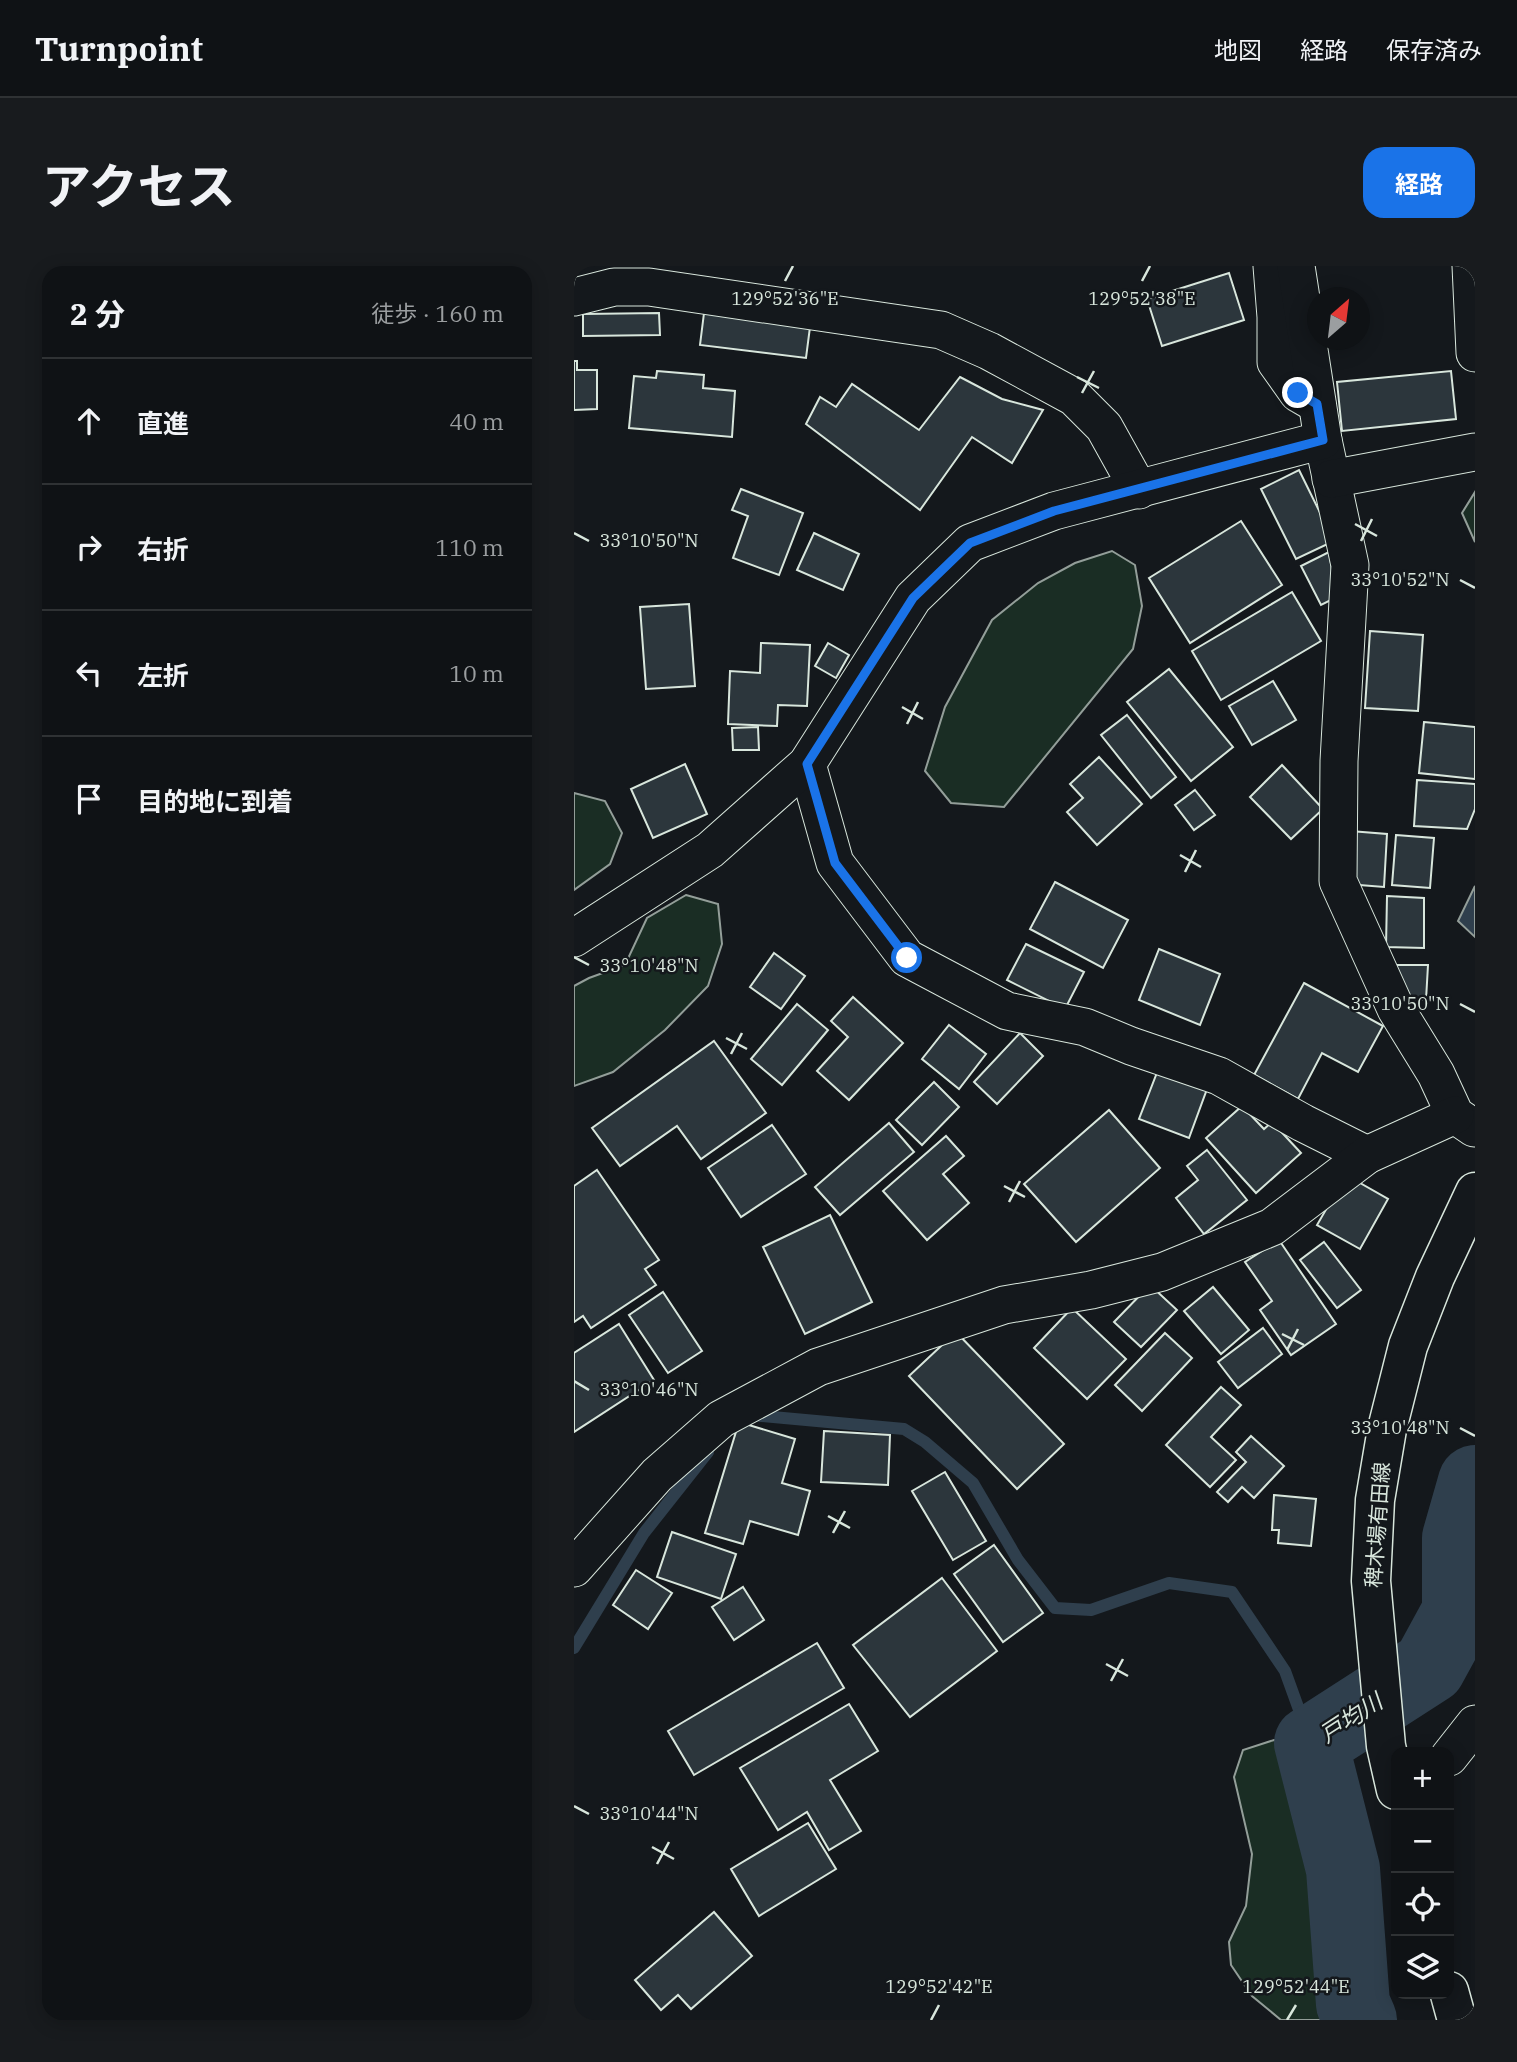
<!DOCTYPE html>
<html lang="ja">
<meta charset="utf-8">
<style>
:root{--surface:#0f1215;--page:#181b1e;--text:#f1f3f6;--muted:#9b9ea0;--line:#2f3234;--accent:#1a73e8}
body{margin:0;font-family:"IBM Plex Serif","Noto Sans JP",serif;background:var(--page);color:var(--text)}
.controls{position:absolute;right:21px;bottom:21px;display:grid;overflow:hidden;border-radius:14px;box-shadow:0 4px 18px #0003}
.controls button{width:63px;height:63px;display:grid;place-items:center;padding:0;border:0;border-bottom:2px solid var(--line);background:var(--surface);color:var(--text);font:35px sans-serif}
.compass{position:absolute;left:733px;top:21px;width:63px;height:63px;border-radius:50%;background:var(--surface);box-shadow:0 4px 18px #0003;rotate:28deg}
.stop{position:absolute;width:21px;height:21px;margin:-16px;border:5px solid #1a73e8;border-radius:50%;background:#fff}
.stop.end{background:#1a73e8;border-color:#fff;box-shadow:0 2px 7px #0008}
.list{margin:0;padding:0;list-style:none}
h2{display:flex;justify-content:space-between;align-items:center;height:91px;margin:0;padding:0 28px;font-size:30px}
h2 small{font-size:23px;font-weight:400;color:var(--muted)}
.list li{display:grid;grid-template-columns:46px 1fr auto;gap:21px;align-items:center;box-sizing:border-box;height:126px;padding:0 28px;border-top:2px solid var(--line)}
.list b{display:block;font-size:26px;white-space:nowrap}
.list em{font-size:23px;font-style:normal;color:var(--muted)}
.icon{flex:none;width:38px;height:38px;fill:none;stroke:currentColor;stroke-width:2;stroke-linecap:round;stroke-linejoin:round}
.map{position:relative;flex:none;width:901px;height:1754px;overflow:hidden;border-radius:21px}
header{display:flex;align-items:center;gap:42px;box-sizing:border-box;height:98px;padding:0 35px;background:var(--surface);border-bottom:2px solid var(--line)}
header strong{font-size:33px}
nav{display:flex;gap:38px;margin-inline-start:auto;font-size:24px}
.intro{display:flex;align-items:center;justify-content:space-between;box-sizing:border-box;height:168px;padding:0 42px}
h1{margin:0;font-size:49px}
.button{padding:18px 32px;border-radius:21px;background:var(--accent);color:#fff;font-size:24px;font-weight:700}
main{display:flex;gap:42px;padding:0 42px}
aside{flex:1;background:var(--surface);border-radius:21px;box-shadow:0 4px 18px #0003}
.map>svg:first-child{display:block}
.green{fill:#1a2d24;stroke:#939e99;stroke-width:2}
.water{fill:#2f3f4d;stroke:#939e99;stroke-width:2}
.lines{fill:none;stroke-linecap:round;stroke-linejoin:round}
.stream{stroke:#2f3f4d;stroke-width:12}
.river{stroke:#2f3f4d;stroke-width:74}
.building{fill:#2c363c;stroke:#d8e6dc;stroke-width:2}
.minor-casing{stroke:#d8e6dc;stroke-width:39}
.secondary-casing{stroke:#d8e6dc;stroke-width:41}
.minor{stroke:#14181c;stroke-width:37}
.secondary{stroke:#14181c;stroke-width:38}
.route{stroke:#1a73e8;stroke-width:9}
.ticks{fill:none;stroke:#d8e6dc;stroke-width:2.5}
.labels{text-anchor:middle;stroke-width:5;stroke-linejoin:round;paint-order:stroke}
.street-label{font-size:21px;fill:#d8e6dc;stroke:#14181c}
.water-label{font-size:23px;font-style:italic;fill:#d8e6dc;stroke:#14181c}
.ticks-label{font-size:18px;text-anchor:middle;fill:#d8e6dc;stroke:#14181c;stroke-width:5;stroke-linejoin:round;paint-order:stroke}
</style>
<header>
<strong>Turnpoint</strong>
<nav><a>地図</a><a>経路</a><a>保存済み</a></nav>
</header>
<div class="intro"><h1>アクセス</h1><a class="button">経路</a></div>
<main>
<aside>
<h2>2 分<small>徒歩 · 160 m</small></h2>
<ul class="list">
<li><svg class="icon" aria-label="ahead" viewBox="0 0 24 24"><path d="M12 20V5M6 11l6-6 6 6"/></svg><div><b>直進</b></div><em>40 m</em></li>
<li><svg class="icon" aria-label="right" viewBox="0 0 24 24"><path d="M7 20v-9h11M14 6l5 5-5 5"/></svg><div><b>右折</b></div><em>110 m</em></li>
<li><svg class="icon" aria-label="left" viewBox="0 0 24 24"><path d="M17 20v-9H6M10 6l-5 5 5 5"/></svg><div><b>左折</b></div><em>10 m</em></li>
<li><svg class="icon" aria-label="arrive" viewBox="0 0 24 24"><path d="M6 21V4h12l-3 4 3 4H6"/></svg><div><b>目的地に到着</b></div></li>
</ul>
</aside>
<div class="map">
<svg width="901" height="1754" viewBox="0 0 901 1754">
<rect width="100%" height="100%" fill="#14181c"/>
<g class="green">
<polygon points="901,226 901,276 888,247"/>
<polygon points="538,285 561,299 568,340 559,383 430,541 377,537 351,505 371,441 418,354 464,317 501,297"/>
<polygon points="0,527 31,535 48,567 36,598 0,624"/>
<polygon points="112,629 144,638 148,678 134,720 91,764 39,806 0,820 0,720 15,712 51,699 73,652"/>
<polygon points="700,1474 726,1487 738,1521 760,1754 707,1754 678,1730 657,1699 655,1676 672,1640 678,1588 660,1511 669,1484"/>
</g>
<polygon class="water" points="901,620 901,671 884,655"/>
<g class="lines">
<g class="stream">
<polyline points="177,1149 330,1163 351,1176 399,1217 444,1294 481,1342 517,1344 595,1317 658,1326 711,1405 737,1477"/>
<polyline points="0,1382 70,1267 134,1186"/>
</g>
<polyline class="river" points="786,1754 779,1738 769,1603 737,1477 855,1401 885,1346 885,1272 901,1216"/>
</g>
<g class="building">
<polygon points="655,7 670,54 588,80 573,33"/>
<polygon points="85,47 86,69 9,70 9,48"/>
<polygon points="130,47 236,61 232,92 126,79"/>
<polygon points="0,95 3,95 3,104 23,104 23,143 0,144"/>
<polygon points="83,105 130,109 129,122 161,125 158,171 55,162 60,110 82,112"/>
<polygon points="877,105 882,153 768,165 763,116"/>
<polygon points="386,111 428,133 469,144 438,197 398,171 346,244 232,158 246,131 262,141 278,118 345,164"/>
<polygon points="725,204 760,275 722,293 687,223"/>
<polygon points="167,223 229,247 205,309 159,292 174,250 158,244"/>
<polygon points="667,255 708,319 616,377 575,312"/>
<polygon points="240,267 285,288 269,324 223,304"/>
<polygon points="755,286 763,331 747,339 727,300"/>
<polygon points="718,326 747,375 647,434 618,385"/>
<polygon points="115,338 121,420 72,423 66,341"/>
<polygon points="796,365 849,369 844,445 791,442"/>
<polygon points="187,377 236,379 233,440 204,439 203,460 154,458 156,405 186,407"/>
<polygon points="254,377 275,389 262,412 241,400"/>
<polygon points="595,403 659,481 617,515 553,436"/>
<polygon points="699,415 722,454 678,479 655,440"/>
<polygon points="553,449 602,511 577,532 527,469"/>
<polygon points="850,456 901,461 901,513 845,507"/>
<polygon points="184,461 185,484 159,484 158,462"/>
<polygon points="525,491 568,538 523,579 493,546 509,532 496,518"/>
<polygon points="111,498 133,548 79,572 57,523"/>
<polygon points="708,499 749,543 717,573 676,531"/>
<polygon points="843,514 901,518 901,543 893,563 840,560"/>
<polygon points="621,524 641,549 620,564 601,539"/>
<polygon points="776,565 813,568 810,621 773,618"/>
<polygon points="822,569 860,572 856,622 818,619"/>
<polygon points="481,616 554,654 529,702 456,663"/>
<polygon points="813,630 850,632 850,682 812,681"/>
<polygon points="452,678 510,706 491,743 433,714"/>
<polygon points="585,683 646,708 626,759 565,734"/>
<polygon points="200,687 231,710 207,743 176,721"/>
<polygon points="818,699 854,699 852,734 831,734"/>
<polygon points="730,717 809,760 784,806 748,787 724,833 680,809"/>
<polygon points="279,731 329,777 275,834 243,805 274,771 257,755"/>
<polygon points="223,738 254,764 208,819 177,793"/>
<polygon points="375,759 412,788 385,823 348,793"/>
<polygon points="446,767 469,790 423,838 400,816"/>
<polygon points="140,775 192,847 127,893 103,860 46,900 18,862"/>
<polygon points="584,804 633,823 615,872 565,853"/>
<polygon points="360,816 385,841 348,879 322,854"/>
<polygon points="668,840 690,863 698,856 727,887 682,927 632,872"/>
<polygon points="535,844 586,902 502,976 450,918"/>
<polygon points="315,857 340,886 266,949 241,921"/>
<polygon points="198,859 232,908 167,951 134,902"/>
<polygon points="372,870 390,890 369,908 395,937 353,974 309,925"/>
<polygon points="633,884 673,934 630,968 602,932 624,914 613,900"/>
<polygon points="23,904 85,994 71,1003 82,1019 17,1062 9,1050 0,1056 0,920"/>
<polygon points="772,909 814,933 786,983 743,959"/>
<polygon points="256,949 298,1036 231,1068 189,981"/>
<polygon points="705,974 762,1058 717,1089 686,1044 698,1035 671,996"/>
<polygon points="750,976 787,1024 763,1042 726,994"/>
<polygon points="576,1019 603,1044 567,1081 540,1056"/>
<polygon points="639,1021 675,1064 647,1088 610,1045"/>
<polygon points="89,1026 128,1085 94,1107 55,1049"/>
<polygon points="498,1042 552,1093 513,1133 460,1082"/>
<polygon points="45,1058 80,1114 0,1166 0,1087"/>
<polygon points="689,1062 708,1088 664,1122 644,1096"/>
<polygon points="382,1066 490,1178 443,1223 335,1110"/>
<polygon points="591,1067 618,1092 568,1145 541,1119"/>
<polygon points="647,1121 667,1139 637,1171 662,1194 636,1221 592,1179"/>
<polygon points="165,1156 221,1173 208,1217 236,1225 224,1269 176,1255 169,1278 131,1267"/>
<polygon points="250,1165 316,1169 314,1219 247,1216"/>
<polygon points="677,1170 710,1200 680,1232 668,1221 654,1236 643,1226 672,1196 662,1186"/>
<polygon points="371,1206 412,1275 379,1294 338,1225"/>
<polygon points="700,1229 742,1233 737,1280 704,1277 705,1264 698,1264"/>
<polygon points="98,1266 162,1288 147,1333 83,1311"/>
<polygon points="420,1279 469,1347 429,1376 380,1308"/>
<polygon points="62,1304 98,1327 74,1363 39,1339"/>
<polygon points="368,1312 423,1385 336,1451 279,1379"/>
<polygon points="169,1321 190,1354 160,1374 138,1341"/>
<polygon points="243,1377 270,1422 120,1509 94,1465"/>
<polygon points="275,1438 304,1485 256,1514 287,1565 255,1584 233,1546 204,1564 166,1502"/>
<polygon points="234,1557 262,1603 185,1650 157,1603"/>
<polygon points="140,1646 178,1690 117,1743 104,1729 87,1744 61,1714"/>
</g>
<g class="lines">
<defs>
<g id="minor">
<polyline points="698,0 702,51 702,96 724,127 743,138"/>
<polyline points="722,0 749,174 776,299 765,495 764,615 822,743 862,808 881,849 900,862"/>
<polyline points="897,0 901,87"/>
<polyline points="0,31 40,21 75,21 367,64 415,85 500,131 530,161 565,224"/>
<polyline points="757,213 901,186"/>
<polyline points="233,498 261,597 333,692 433,745 511,761 557,780 645,810 729,857 793,889"/>
<polyline points="0,672 136,584 233,498 339,332 396,277 480,245 749,174"/>
<polyline points="0,1302 83,1209 147,1153 244,1101 430,1039 517,1024 588,1006 698,961 793,889 881,849"/>
<polyline points="875,1491 901,1458"/>
</g>
<g id="secondary">
<polyline points="822,1524 812,1480 797,1315 801,1234 813,1163 834,1080 861,1011 901,926"/>
<polyline points="875,1725 883,1754"/>
</g>
</defs>
<use href="#minor" class="minor-casing"/>
<use href="#secondary" class="secondary-casing"/>
<use href="#minor" class="minor"/>
<use href="#secondary" class="secondary"/>
</g>
<g class="lines">
<polyline class="route" points="333,692 261,597 233,498 339,332 396,277 480,245 749,174 743,138 724,127"/>
</g>
<path class="ticks" d="M211 15 219 0M568 15 576 0M503 111 525 122M508 127 520 105M781 258 803 270M0 267 15 275M787 275 798 253M886 314 901 322M328 441 349 453M333 458 344 436M606 589 627 601M611 606 622 584M0 691 15 699M886 738 901 746M152 772 173 783M157 788 168 767M430 920 451 931M435 936 446 915M708 1068 730 1079M713 1084 724 1063M0 1115 15 1124M886 1162 901 1170M254 1250 276 1262M259 1267 271 1245M532 1398 554 1410M537 1415 549 1393M0 1540 15 1548M78 1581 100 1593M83 1598 95 1576M357 1754 365 1739M713 1754 722 1739"/>
<g class="labels">
<g class="street-label">
<text transform="translate(804 1259) rotate(-86)" y="7">稗木場有田線</text>
</g>
<g class="water-label">
<text transform="translate(777 1452) rotate(-33)" y="8">戸均川</text>
</g>
</g>
<g class="ticks-label">
<text x="211" y="39">129°52'36"E</text>
<text x="568" y="39">129°52'38"E</text>
<text x="75" y="281">33°10'50"N</text>
<text x="826" y="320">33°10'52"N</text>
<text x="75" y="706">33°10'48"N</text>
<text x="826" y="744">33°10'50"N</text>
<text x="75" y="1130">33°10'46"N</text>
<text x="826" y="1168">33°10'48"N</text>
<text x="75" y="1554">33°10'44"N</text>
<text x="365" y="1727">129°52'42"E</text>
<text x="722" y="1727">129°52'44"E</text>
</g>
</svg>
<div class="controls">
<button>+</button>
<button>−</button>
<button><svg class="icon" aria-label="locate" viewBox="0 0 24 24"><circle cx="12" cy="12" r="6"/><path d="M12 2v4M12 18v4M2 12h4M18 12h4"/></svg></button>
<button><svg class="icon" aria-label="layers" viewBox="0 0 24 24"><path d="M12 4l9 5-9 5-9-5zM3 14l9 5 9-5"/></svg></button>
</div>
<svg class="compass" viewBox="-18 -18 36 36"><path d="M0-13l5 13h-10z" fill="#e53935"/><path d="M0 13l5-13h-10z" fill="#9b9ea0"/></svg>
<div class="stop" style="left:333px;top:692px"></div>
<div class="stop end" style="left:724px;top:127px"></div>
</div>
</main>
